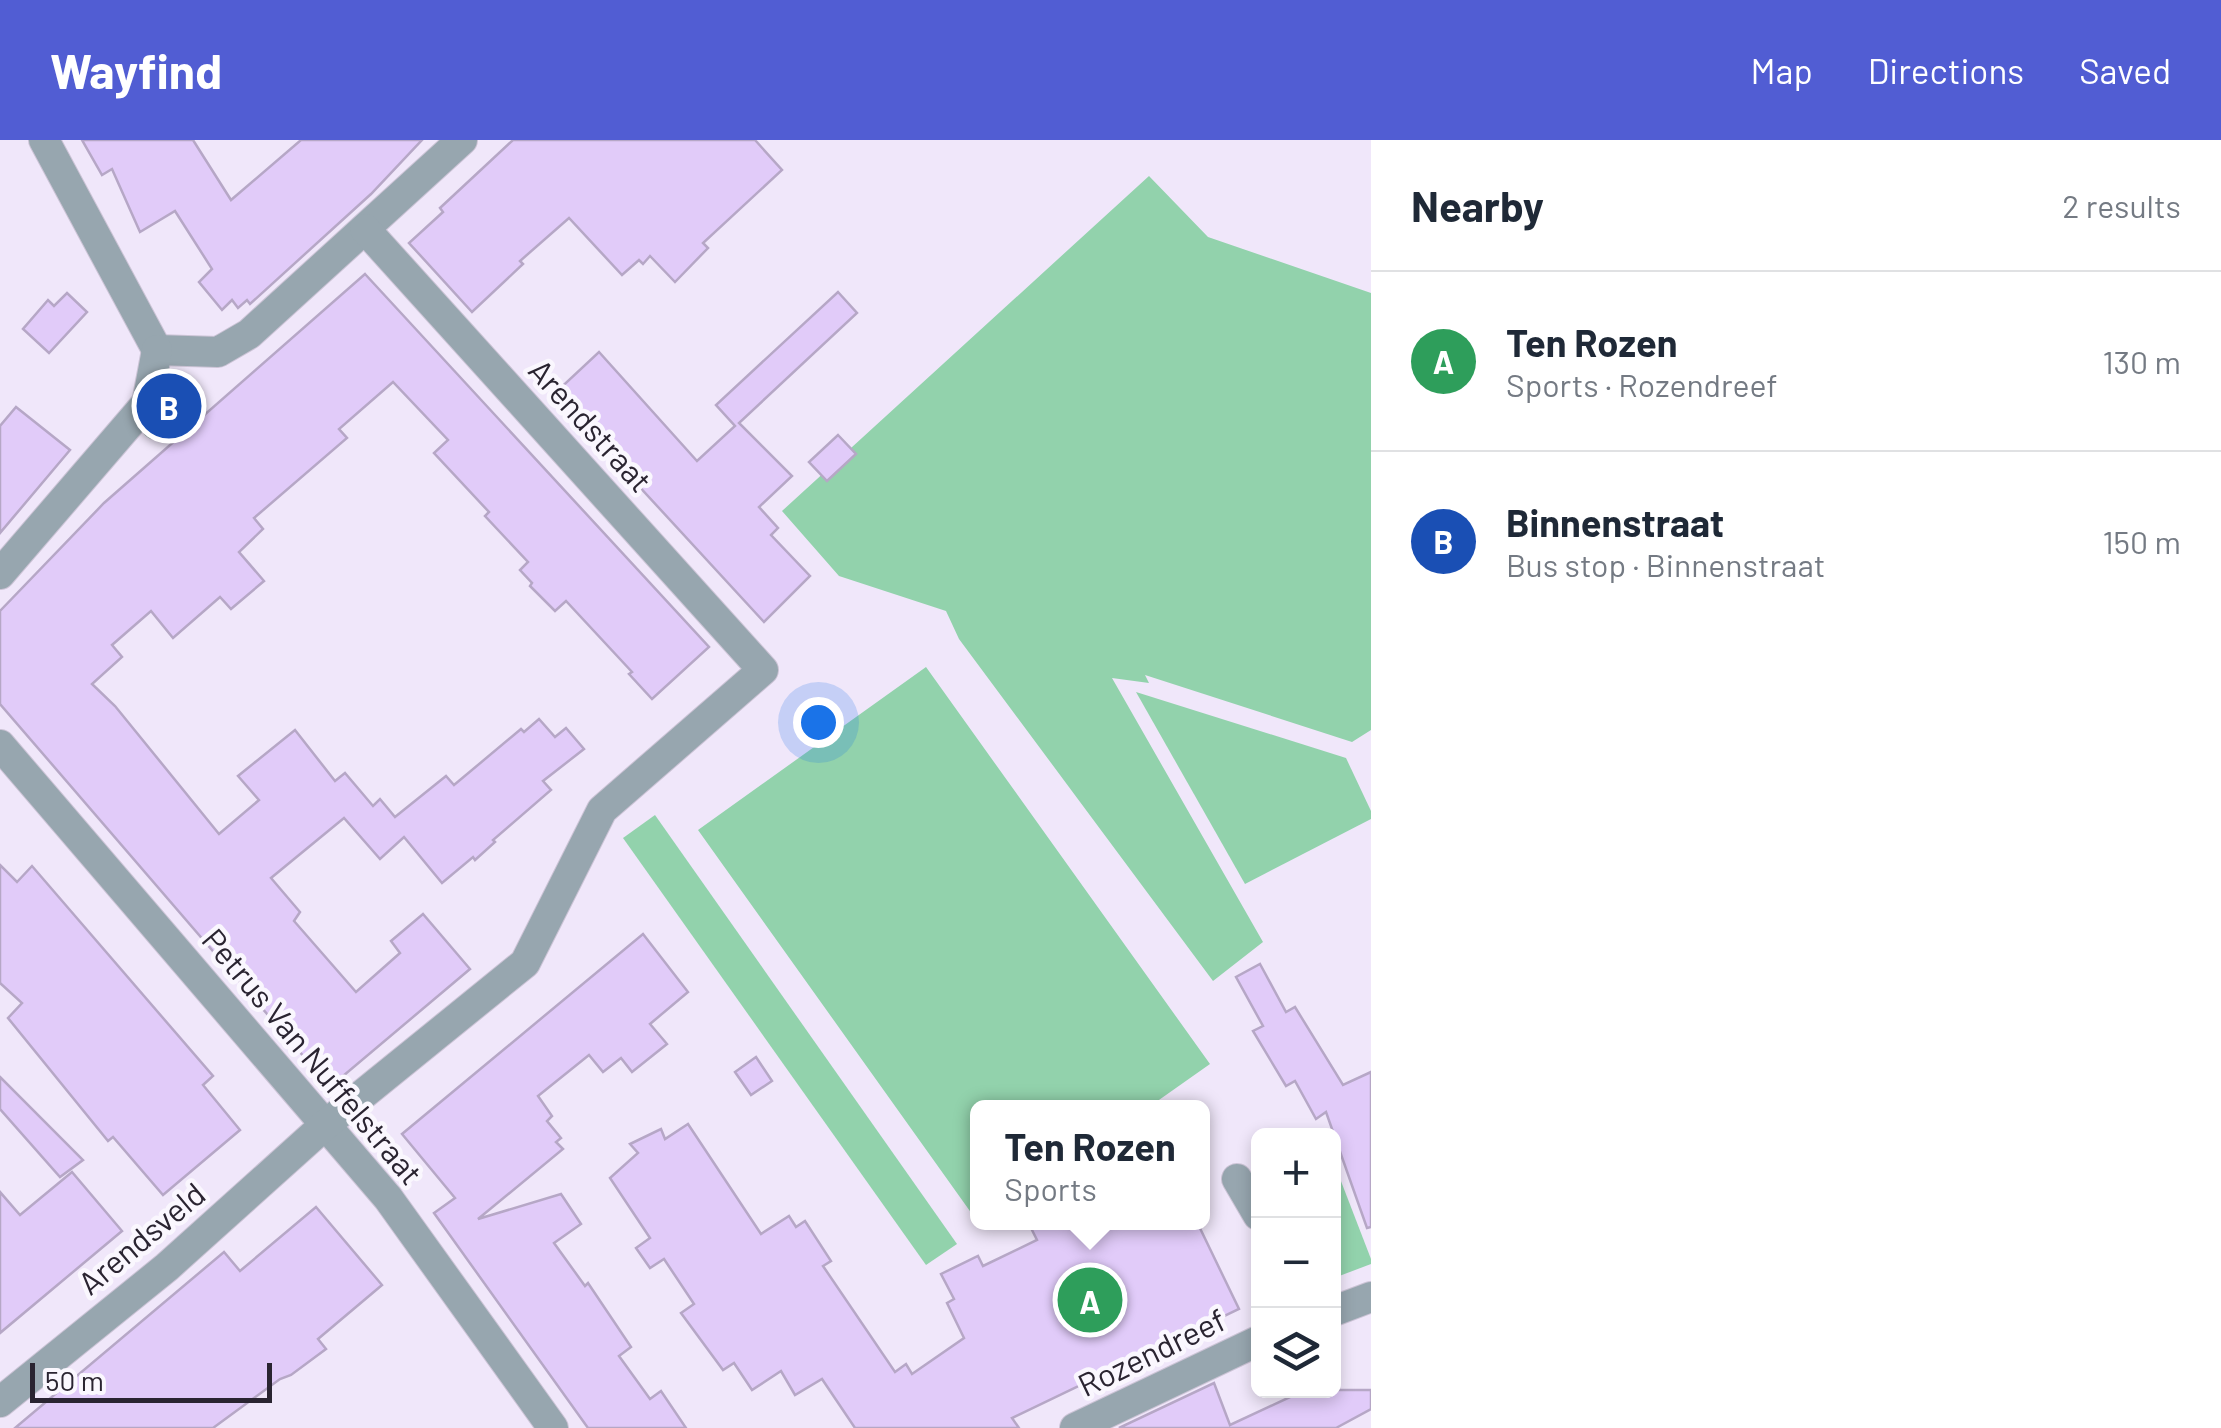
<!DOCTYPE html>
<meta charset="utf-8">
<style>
:root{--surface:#fff;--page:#f2f2f3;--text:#1f2937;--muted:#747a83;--line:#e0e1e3;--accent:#515dd3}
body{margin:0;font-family:Barlow,sans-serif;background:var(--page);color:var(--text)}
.controls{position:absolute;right:30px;bottom:30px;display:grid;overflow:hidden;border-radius:15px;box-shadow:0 5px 15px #0003}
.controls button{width:90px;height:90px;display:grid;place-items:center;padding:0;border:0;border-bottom:2px solid var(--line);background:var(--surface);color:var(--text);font:50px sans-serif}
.scale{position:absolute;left:30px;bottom:25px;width:242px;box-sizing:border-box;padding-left:10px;border:5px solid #2a2431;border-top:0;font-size:28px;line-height:35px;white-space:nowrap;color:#2a2431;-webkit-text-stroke:8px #faf7fe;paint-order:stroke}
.you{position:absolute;left:818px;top:582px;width:35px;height:35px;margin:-25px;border:8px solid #fff;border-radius:50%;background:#1a73e8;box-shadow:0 0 0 15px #1a73e833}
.badge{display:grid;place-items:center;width:65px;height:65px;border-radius:50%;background:var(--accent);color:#fff;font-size:32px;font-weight:700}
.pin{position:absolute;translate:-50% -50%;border:5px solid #fff;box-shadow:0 2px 10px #0006}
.popup{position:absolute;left:970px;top:960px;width:240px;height:130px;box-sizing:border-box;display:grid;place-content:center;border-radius:15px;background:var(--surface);filter:drop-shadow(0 2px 8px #0005);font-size:32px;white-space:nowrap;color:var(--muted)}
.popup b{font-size:38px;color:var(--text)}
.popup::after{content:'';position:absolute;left:50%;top:100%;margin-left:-20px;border:20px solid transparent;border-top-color:var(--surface)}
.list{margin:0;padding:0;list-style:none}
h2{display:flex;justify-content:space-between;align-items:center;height:130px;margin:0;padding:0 40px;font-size:42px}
h2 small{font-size:32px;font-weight:400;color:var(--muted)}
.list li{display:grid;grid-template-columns:65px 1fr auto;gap:30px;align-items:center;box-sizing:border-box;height:180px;padding:0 40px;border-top:2px solid var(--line)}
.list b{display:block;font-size:38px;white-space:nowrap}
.list p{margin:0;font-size:32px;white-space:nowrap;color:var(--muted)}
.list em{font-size:32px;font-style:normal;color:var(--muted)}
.icon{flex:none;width:55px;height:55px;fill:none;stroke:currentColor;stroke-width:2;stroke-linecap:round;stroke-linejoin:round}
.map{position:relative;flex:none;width:1371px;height:1288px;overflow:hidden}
header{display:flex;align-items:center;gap:60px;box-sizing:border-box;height:140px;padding:0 50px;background:var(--accent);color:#fff}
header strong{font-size:48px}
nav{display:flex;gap:55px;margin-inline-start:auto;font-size:35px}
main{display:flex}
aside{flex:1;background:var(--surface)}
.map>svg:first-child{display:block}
.green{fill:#92d2ac}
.building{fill:#e1cbf9;stroke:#b6a7c6;stroke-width:2.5}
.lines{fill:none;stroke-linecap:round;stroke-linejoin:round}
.minor-casing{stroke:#ccc4d6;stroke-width:32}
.minor{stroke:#97a6af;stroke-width:30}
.tree{fill:#6f928a}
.labels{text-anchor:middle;stroke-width:9;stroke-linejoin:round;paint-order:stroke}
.street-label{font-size:32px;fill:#2a2431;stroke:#faf7fe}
</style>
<header>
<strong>Wayfind</strong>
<nav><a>Map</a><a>Directions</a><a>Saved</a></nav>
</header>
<main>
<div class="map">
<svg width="1371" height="1288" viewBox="0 0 1371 1288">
<rect width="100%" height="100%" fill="#f0e7fa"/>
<g class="green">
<polygon points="1149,36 1208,97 1371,153 1371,590 1352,602 1145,535 1149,543 1112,538 1263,802 1213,841 959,499 946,471 839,436 782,371"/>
<polygon points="926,527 1210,924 1149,967 978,968 977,1081 698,690"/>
<polygon points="1136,552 1346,618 1371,671 1371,679 1245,744"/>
<polygon points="655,675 957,1104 926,1125 623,698"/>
<polygon points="1334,1023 1371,1119 1371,1124 1334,1138"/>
</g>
<g class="building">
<polygon points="82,0 193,0 231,60 301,0 422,0 371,54 250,164 247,160 238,168 232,160 222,170 199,142 212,129 175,71 140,92 112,29 102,35"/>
<polygon points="513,0 755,0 782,30 703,103 708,108 675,142 650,116 643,124 639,120 622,135 569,78 520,121 523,124 472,172 409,103 443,72 440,68"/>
<polygon points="365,134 709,507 652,559 629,534 632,532 566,461 555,471 530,446 532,443 520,430 528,422 485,376 489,372 434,313 448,300 393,242 339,289 347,298 254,378 263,389 239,412 264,441 231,469 220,457 173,498 151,471 112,505 122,517 92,544 115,566 219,694 259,660 238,636 295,590 335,641 345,633 373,666 380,659 395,677 446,636 454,645 521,589 524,592 539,579 555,597 566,588 584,609 543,641 551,650 493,700 495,702 475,720 473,717 442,743 404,697 380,719 344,678 271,738 300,772 294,781 356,852 400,813 391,801 423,774 470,829 330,947 0,564 0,471 104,363"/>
<polygon points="838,152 857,173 739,283 792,336 759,367 778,388 771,395 810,436 764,482 554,254 599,212 697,321 735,286 716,265"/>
<polygon points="67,153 87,172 49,213 23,189 48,160 54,166"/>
<polygon points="16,267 70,310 0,393 0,286"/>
<polygon points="838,295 856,314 827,341 809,322"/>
<polygon points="0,725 17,742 32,726 213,936 203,945 240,990 163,1055 113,997 108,1001 8,878 22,863 0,843"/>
<polygon points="643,794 688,852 650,884 667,904 632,932 621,918 603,932 589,915 538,956 552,976 547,981 561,998 556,1002 563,1009 478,1079 561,1054 581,1084 554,1103 585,1146 588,1143 631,1207 619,1216 650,1259 661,1251 686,1288 588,1288 434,1073 455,1058 402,994"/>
<polygon points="1260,824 1286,872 1295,867 1343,945 1371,932 1371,1087 1367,1088 1326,972 1316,979 1295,941 1286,946 1253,891 1263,886 1236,837"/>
<polygon points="756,917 772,941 751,955 735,932"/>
<polygon points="0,937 83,1020 60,1037 0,969"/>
<polygon points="688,984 761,1094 789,1076 796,1087 805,1081 831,1121 823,1126 895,1232 906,1224 912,1234 964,1198 947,1163 954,1159 941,1134 978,1116 983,1126 1037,1100 1028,1082 1197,1082 1239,1169 1012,1278 1019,1288 855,1288 822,1239 795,1255 781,1231 752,1250 734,1223 723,1230 681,1173 694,1164 664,1119 650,1128 636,1108 650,1098 610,1038 638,1013 630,1004 661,989 665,999"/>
<polygon points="72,1032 122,1091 0,1193 0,1052 20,1075"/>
<polygon points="316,1067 382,1145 318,1199 326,1209 291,1235 280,1239 213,1288 15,1288 224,1112 240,1131"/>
<polygon points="1214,1243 1230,1285 1305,1250 1371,1250 1371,1269 1336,1288 1119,1288"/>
</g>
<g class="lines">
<defs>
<g id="minor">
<polyline points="44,0 157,210"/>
<polyline points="157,210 218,212 249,194 462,0"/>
<polyline points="0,434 147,263 157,210"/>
<polyline points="0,605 388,1058 553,1288"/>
<polyline points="1237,1039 1258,1075"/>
<polyline points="1334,1171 1371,1157"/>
<polyline points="0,1262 167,1127 325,985 525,823 602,670 763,530 365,89"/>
<polyline points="1075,1288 1258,1201"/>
</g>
</defs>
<use href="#minor" class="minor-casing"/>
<use href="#minor" class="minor"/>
</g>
<circle class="tree" cx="154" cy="287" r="12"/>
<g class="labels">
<g class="street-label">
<text transform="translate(590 286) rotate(48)" y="11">Arendstraat</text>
<text transform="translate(312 917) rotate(50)" y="11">Petrus Van Nuffelstraat</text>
<text transform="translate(142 1099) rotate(-40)" y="11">Arendsveld</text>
<text transform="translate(1152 1213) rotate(-26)" y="11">Rozendreef</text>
</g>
</g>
</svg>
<div class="controls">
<button>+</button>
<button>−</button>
<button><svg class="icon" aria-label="layers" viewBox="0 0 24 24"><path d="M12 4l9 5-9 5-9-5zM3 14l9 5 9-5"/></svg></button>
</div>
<div class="scale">50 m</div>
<div class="you"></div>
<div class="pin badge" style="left:1090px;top:1160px;background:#2e9e5b">A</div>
<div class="popup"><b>Ten Rozen</b>Sports</div>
<div class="pin badge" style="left:169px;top:266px;background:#1a4fb4">B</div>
</div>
<aside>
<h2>Nearby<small>2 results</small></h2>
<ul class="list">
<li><span class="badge" style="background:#2e9e5b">A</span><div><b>Ten Rozen</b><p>Sports · Rozendreef</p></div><em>130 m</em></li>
<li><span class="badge" style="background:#1a4fb4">B</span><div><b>Binnenstraat</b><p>Bus stop · Binnenstraat</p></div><em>150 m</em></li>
</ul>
</aside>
</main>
